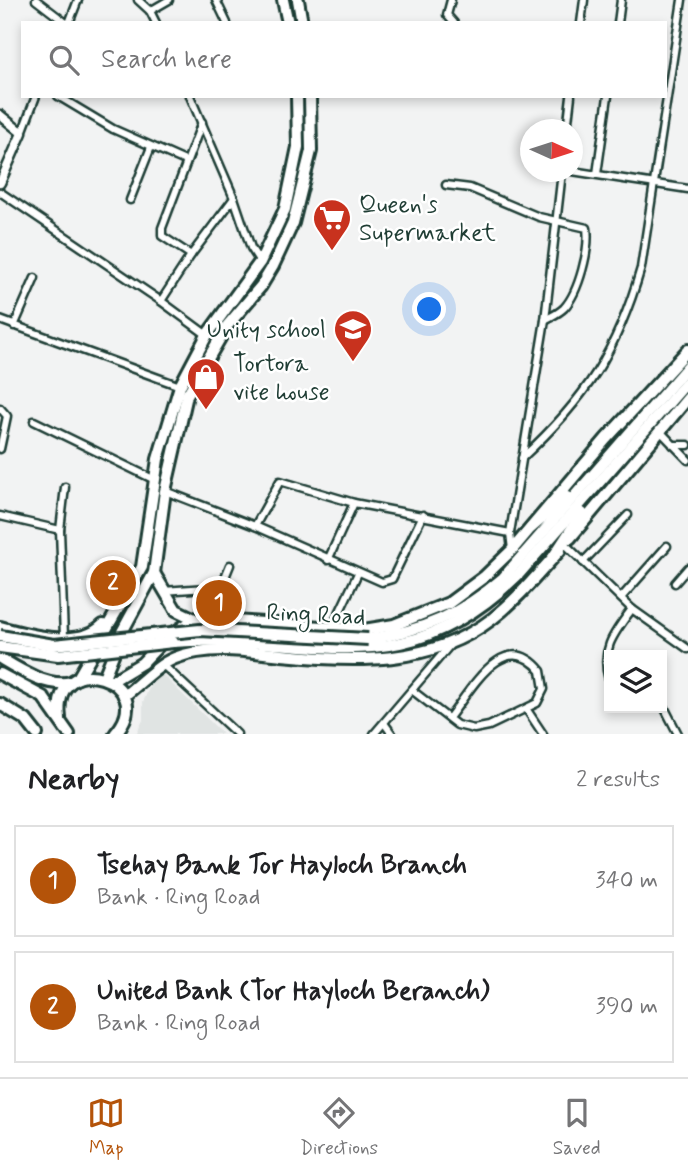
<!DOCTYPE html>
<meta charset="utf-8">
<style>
:root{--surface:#fff;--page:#f2f2f2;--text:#202124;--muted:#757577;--line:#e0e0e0;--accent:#b45309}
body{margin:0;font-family:Mynerve,sans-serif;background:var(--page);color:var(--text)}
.controls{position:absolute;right:21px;bottom:21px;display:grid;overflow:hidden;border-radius:0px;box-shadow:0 4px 10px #0003}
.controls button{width:63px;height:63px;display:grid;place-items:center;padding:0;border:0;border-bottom:2px solid var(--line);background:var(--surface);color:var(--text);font:35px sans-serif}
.compass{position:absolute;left:520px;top:119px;width:63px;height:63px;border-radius:50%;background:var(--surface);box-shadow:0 4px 10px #0003;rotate:93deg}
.you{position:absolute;left:430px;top:310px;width:24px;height:24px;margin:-18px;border:5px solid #fff;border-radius:50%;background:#1a73e8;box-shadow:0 0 0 10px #1a73e833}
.badge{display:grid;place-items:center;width:46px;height:46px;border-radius:50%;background:var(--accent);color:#fff;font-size:23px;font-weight:700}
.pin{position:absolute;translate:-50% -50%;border:4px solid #fff;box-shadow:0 2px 7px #0006}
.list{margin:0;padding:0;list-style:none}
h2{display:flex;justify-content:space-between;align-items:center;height:91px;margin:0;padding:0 28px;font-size:30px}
h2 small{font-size:23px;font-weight:400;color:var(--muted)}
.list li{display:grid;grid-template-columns:46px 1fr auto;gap:21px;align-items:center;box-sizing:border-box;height:112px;margin:0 14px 14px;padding:0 14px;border:2px solid var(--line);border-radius:0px}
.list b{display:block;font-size:26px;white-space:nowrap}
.list p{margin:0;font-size:23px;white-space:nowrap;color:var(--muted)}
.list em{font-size:23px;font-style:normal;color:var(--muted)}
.icon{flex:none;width:38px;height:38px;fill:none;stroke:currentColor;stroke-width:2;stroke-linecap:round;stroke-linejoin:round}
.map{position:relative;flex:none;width:688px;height:734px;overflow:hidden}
.search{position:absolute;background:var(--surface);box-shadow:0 4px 10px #0003;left:21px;right:21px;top:21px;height:77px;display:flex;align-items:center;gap:18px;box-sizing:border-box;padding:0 24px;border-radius:0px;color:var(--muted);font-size:26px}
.sheet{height:343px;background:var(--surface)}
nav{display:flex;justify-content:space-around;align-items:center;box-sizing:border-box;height:98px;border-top:2px solid var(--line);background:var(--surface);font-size:19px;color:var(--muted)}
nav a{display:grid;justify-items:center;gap:4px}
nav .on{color:var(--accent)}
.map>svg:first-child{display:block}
.built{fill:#e0e4e3}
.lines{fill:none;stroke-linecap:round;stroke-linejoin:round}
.minor-casing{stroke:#1f3d34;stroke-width:11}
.tertiary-casing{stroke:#1f3d34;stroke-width:13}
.primary-casing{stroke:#1f3d34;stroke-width:16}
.trunk-casing{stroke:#1f3d34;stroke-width:16}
.minor{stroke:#fff;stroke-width:6}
.tertiary{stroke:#fff;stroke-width:8}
.primary{stroke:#fff;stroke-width:10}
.trunk{stroke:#fff;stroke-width:10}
.trunk-bridge-casing{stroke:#1f3d34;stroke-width:16;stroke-linecap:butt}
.trunk-bridge{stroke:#fff;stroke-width:10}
.labels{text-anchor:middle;stroke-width:5;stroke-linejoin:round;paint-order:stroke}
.poi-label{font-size:24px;fill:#1f3d34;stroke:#fff;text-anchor:start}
.street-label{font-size:24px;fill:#1f3d34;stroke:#fff}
</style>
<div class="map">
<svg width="688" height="734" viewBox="0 0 688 734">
<rect width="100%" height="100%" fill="#f2f3f3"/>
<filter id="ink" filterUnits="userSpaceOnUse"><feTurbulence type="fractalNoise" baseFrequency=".0143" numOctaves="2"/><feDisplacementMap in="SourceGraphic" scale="14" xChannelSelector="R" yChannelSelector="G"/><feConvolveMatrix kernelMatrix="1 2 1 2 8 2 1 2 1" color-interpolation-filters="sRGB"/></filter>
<g filter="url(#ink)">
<polygon class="built" points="163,675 223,734 136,734 143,720 143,702 152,681"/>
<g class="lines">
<defs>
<g id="minor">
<polyline points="36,0 66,23"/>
<polyline points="138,0 150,11 169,0"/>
<polyline points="216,0 227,23"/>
<polyline points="451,0 447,15 454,23"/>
<polyline points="150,11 156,23"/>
<polyline points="69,23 78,0"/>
<polyline points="581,23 584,0"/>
<polyline points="618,23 621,0"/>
<polyline points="58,96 113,129 185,161"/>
<polyline points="190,96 234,198 251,248 260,262"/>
<polyline points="202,122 162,228 162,236 191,255 234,198"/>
<polyline points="567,130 571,96"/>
<polyline points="22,133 36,96"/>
<polyline points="572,171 688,189"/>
<polyline points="597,174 608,96"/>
<path d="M446 185 470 188 539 217 587 228C590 249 579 292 564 308 559 313 552 316 545 320"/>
<polyline points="0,192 161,301 191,255"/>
<polyline points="130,200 151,147"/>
<polyline points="161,301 207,335"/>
<polyline points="0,320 180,386"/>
<polyline points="14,326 35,278"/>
<polyline points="0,408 7,416 0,449"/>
<polyline points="34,421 155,480"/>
<polyline points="661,432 688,460"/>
<polyline points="673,445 688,445"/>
<path d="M522 458C586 399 617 351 641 268L682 0"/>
<polyline points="165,491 255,526 382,582 392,579 423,515"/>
<polyline points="0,516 60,530"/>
<polyline points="255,526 280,481 354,503 510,533"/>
<polyline points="565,544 632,609 688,649"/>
<polyline points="512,550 510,533 545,320 562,172"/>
<polyline points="328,560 354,503"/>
<polyline points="583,562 628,515"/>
<polyline points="675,583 688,568"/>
<polyline points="163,591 221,587 230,565"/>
<polyline points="621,598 667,546"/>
<polyline points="332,628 358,573"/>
<polyline points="64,637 60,530 65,487"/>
<polyline points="163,665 237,734"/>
<path d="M609 680C600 650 614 633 632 609"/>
<path d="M413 691 457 725 474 729 489 726 537 703 544 689 541 671C504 626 471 690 449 718"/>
<polyline points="662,703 678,734"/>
<polyline points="527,710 543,734"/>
<polyline points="384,723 392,734"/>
<polyline points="374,734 451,644"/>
</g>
<polyline id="tertiary" points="0,115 22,133 0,183"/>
<g id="primary">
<polyline points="283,0 288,23"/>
<polyline points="298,0 302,23"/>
<polyline points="570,538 688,398"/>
<polyline points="154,573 176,610 201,622"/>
<path d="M0 627C28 635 80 649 103 625"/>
<path d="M0 658C20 670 48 688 71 682"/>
<polyline points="0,674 43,697 69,734"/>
<polyline points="104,677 122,632 154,573 165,491 187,395 227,326 261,286 273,266 293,223 311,151 310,96"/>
<polyline points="78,678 142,567 158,459 180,386 207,335 260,262 285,209 298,147 297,96"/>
<polyline points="112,681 142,663 166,638 189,623 235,621 364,630 394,625 449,603 484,577 512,550 606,439 688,350"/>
<path d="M124 696C140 684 157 665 175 658 208 645 247 651 282 655 354 662 431 666 492 619 518 599 538 574 560 550"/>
<polyline points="0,704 26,720 37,734"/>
<path d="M60 718C51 644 163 680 115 734"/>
</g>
<g id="trunk">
<polyline points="531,528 567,497"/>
<polyline points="554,556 582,513"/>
<path d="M368 639C424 631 461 614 503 578L688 366"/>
<path d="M173 642C316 632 398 691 519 574L688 381"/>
</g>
</defs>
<use href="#minor" class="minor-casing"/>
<use href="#tertiary" class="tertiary-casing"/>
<use href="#primary" class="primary-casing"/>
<use href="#trunk" class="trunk-casing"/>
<use href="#minor" class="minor"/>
<use href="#tertiary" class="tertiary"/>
<use href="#primary" class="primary"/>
<use href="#trunk" class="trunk"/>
<defs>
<g id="trunk-bridge">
<polyline points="0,636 54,645 200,630 368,639"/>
<polyline points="0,647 58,655 173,642"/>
</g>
</defs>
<use href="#trunk-bridge" class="trunk-bridge-casing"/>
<use href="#trunk-bridge" class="trunk-bridge"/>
</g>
</g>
<defs>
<symbol id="supermarket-pin" viewBox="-11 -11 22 30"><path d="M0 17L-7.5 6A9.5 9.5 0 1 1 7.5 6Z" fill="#c8321e" stroke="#fff"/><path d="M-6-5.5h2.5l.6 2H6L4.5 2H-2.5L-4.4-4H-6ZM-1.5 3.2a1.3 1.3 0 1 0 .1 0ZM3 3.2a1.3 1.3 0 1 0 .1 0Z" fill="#fff"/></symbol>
<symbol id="school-pin" viewBox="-11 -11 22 30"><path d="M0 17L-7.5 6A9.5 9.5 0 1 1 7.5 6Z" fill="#c8321e" stroke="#fff"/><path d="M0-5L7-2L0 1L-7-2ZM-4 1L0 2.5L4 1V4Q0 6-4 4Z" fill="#fff"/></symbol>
<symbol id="shop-pin" viewBox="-11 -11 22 30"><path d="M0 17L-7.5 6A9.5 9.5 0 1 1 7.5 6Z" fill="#c8321e" stroke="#fff"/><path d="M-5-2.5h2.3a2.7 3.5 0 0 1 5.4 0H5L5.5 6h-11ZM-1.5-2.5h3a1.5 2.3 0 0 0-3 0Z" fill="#fff"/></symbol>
</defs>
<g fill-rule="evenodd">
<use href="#supermarket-pin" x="310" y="196" width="44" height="60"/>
<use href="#school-pin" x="331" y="307" width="44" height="60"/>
<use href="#shop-pin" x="184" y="355" width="44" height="60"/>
</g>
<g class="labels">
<g class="poi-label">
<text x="359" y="212">Queen's<tspan x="359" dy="28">Supermarket</tspan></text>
<text x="326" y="337" text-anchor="end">Unity school</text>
<text x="233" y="371">Tortora<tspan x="233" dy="28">vite house</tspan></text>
</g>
<g class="street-label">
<text transform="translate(316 614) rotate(3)" y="8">Ring Road</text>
</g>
</g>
</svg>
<div class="controls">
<button><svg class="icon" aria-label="layers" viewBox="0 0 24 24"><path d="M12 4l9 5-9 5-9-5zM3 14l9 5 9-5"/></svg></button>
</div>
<svg class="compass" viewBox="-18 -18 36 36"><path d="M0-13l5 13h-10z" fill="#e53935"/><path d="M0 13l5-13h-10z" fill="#757577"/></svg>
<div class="you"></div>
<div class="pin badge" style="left:219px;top:603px">1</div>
<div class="pin badge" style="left:113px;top:583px">2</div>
<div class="search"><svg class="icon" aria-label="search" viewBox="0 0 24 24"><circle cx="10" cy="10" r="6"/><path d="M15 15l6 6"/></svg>Search here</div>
</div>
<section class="sheet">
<h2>Nearby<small>2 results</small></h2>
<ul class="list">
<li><span class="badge">1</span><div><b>Tsehay Bank Tor Hayloch Branch</b><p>Bank · Ring Road</p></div><em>340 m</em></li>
<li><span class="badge">2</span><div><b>United Bank (Tor Hayloch Beranch)</b><p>Bank · Ring Road</p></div><em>390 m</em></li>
</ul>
</section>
<nav>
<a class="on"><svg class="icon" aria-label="map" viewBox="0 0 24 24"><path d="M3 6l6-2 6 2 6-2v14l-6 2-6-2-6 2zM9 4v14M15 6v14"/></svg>Map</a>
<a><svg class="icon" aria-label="directions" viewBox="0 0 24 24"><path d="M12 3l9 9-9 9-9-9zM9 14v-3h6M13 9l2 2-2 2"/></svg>Directions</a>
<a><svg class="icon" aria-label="saved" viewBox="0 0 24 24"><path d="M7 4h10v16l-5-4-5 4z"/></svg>Saved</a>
</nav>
